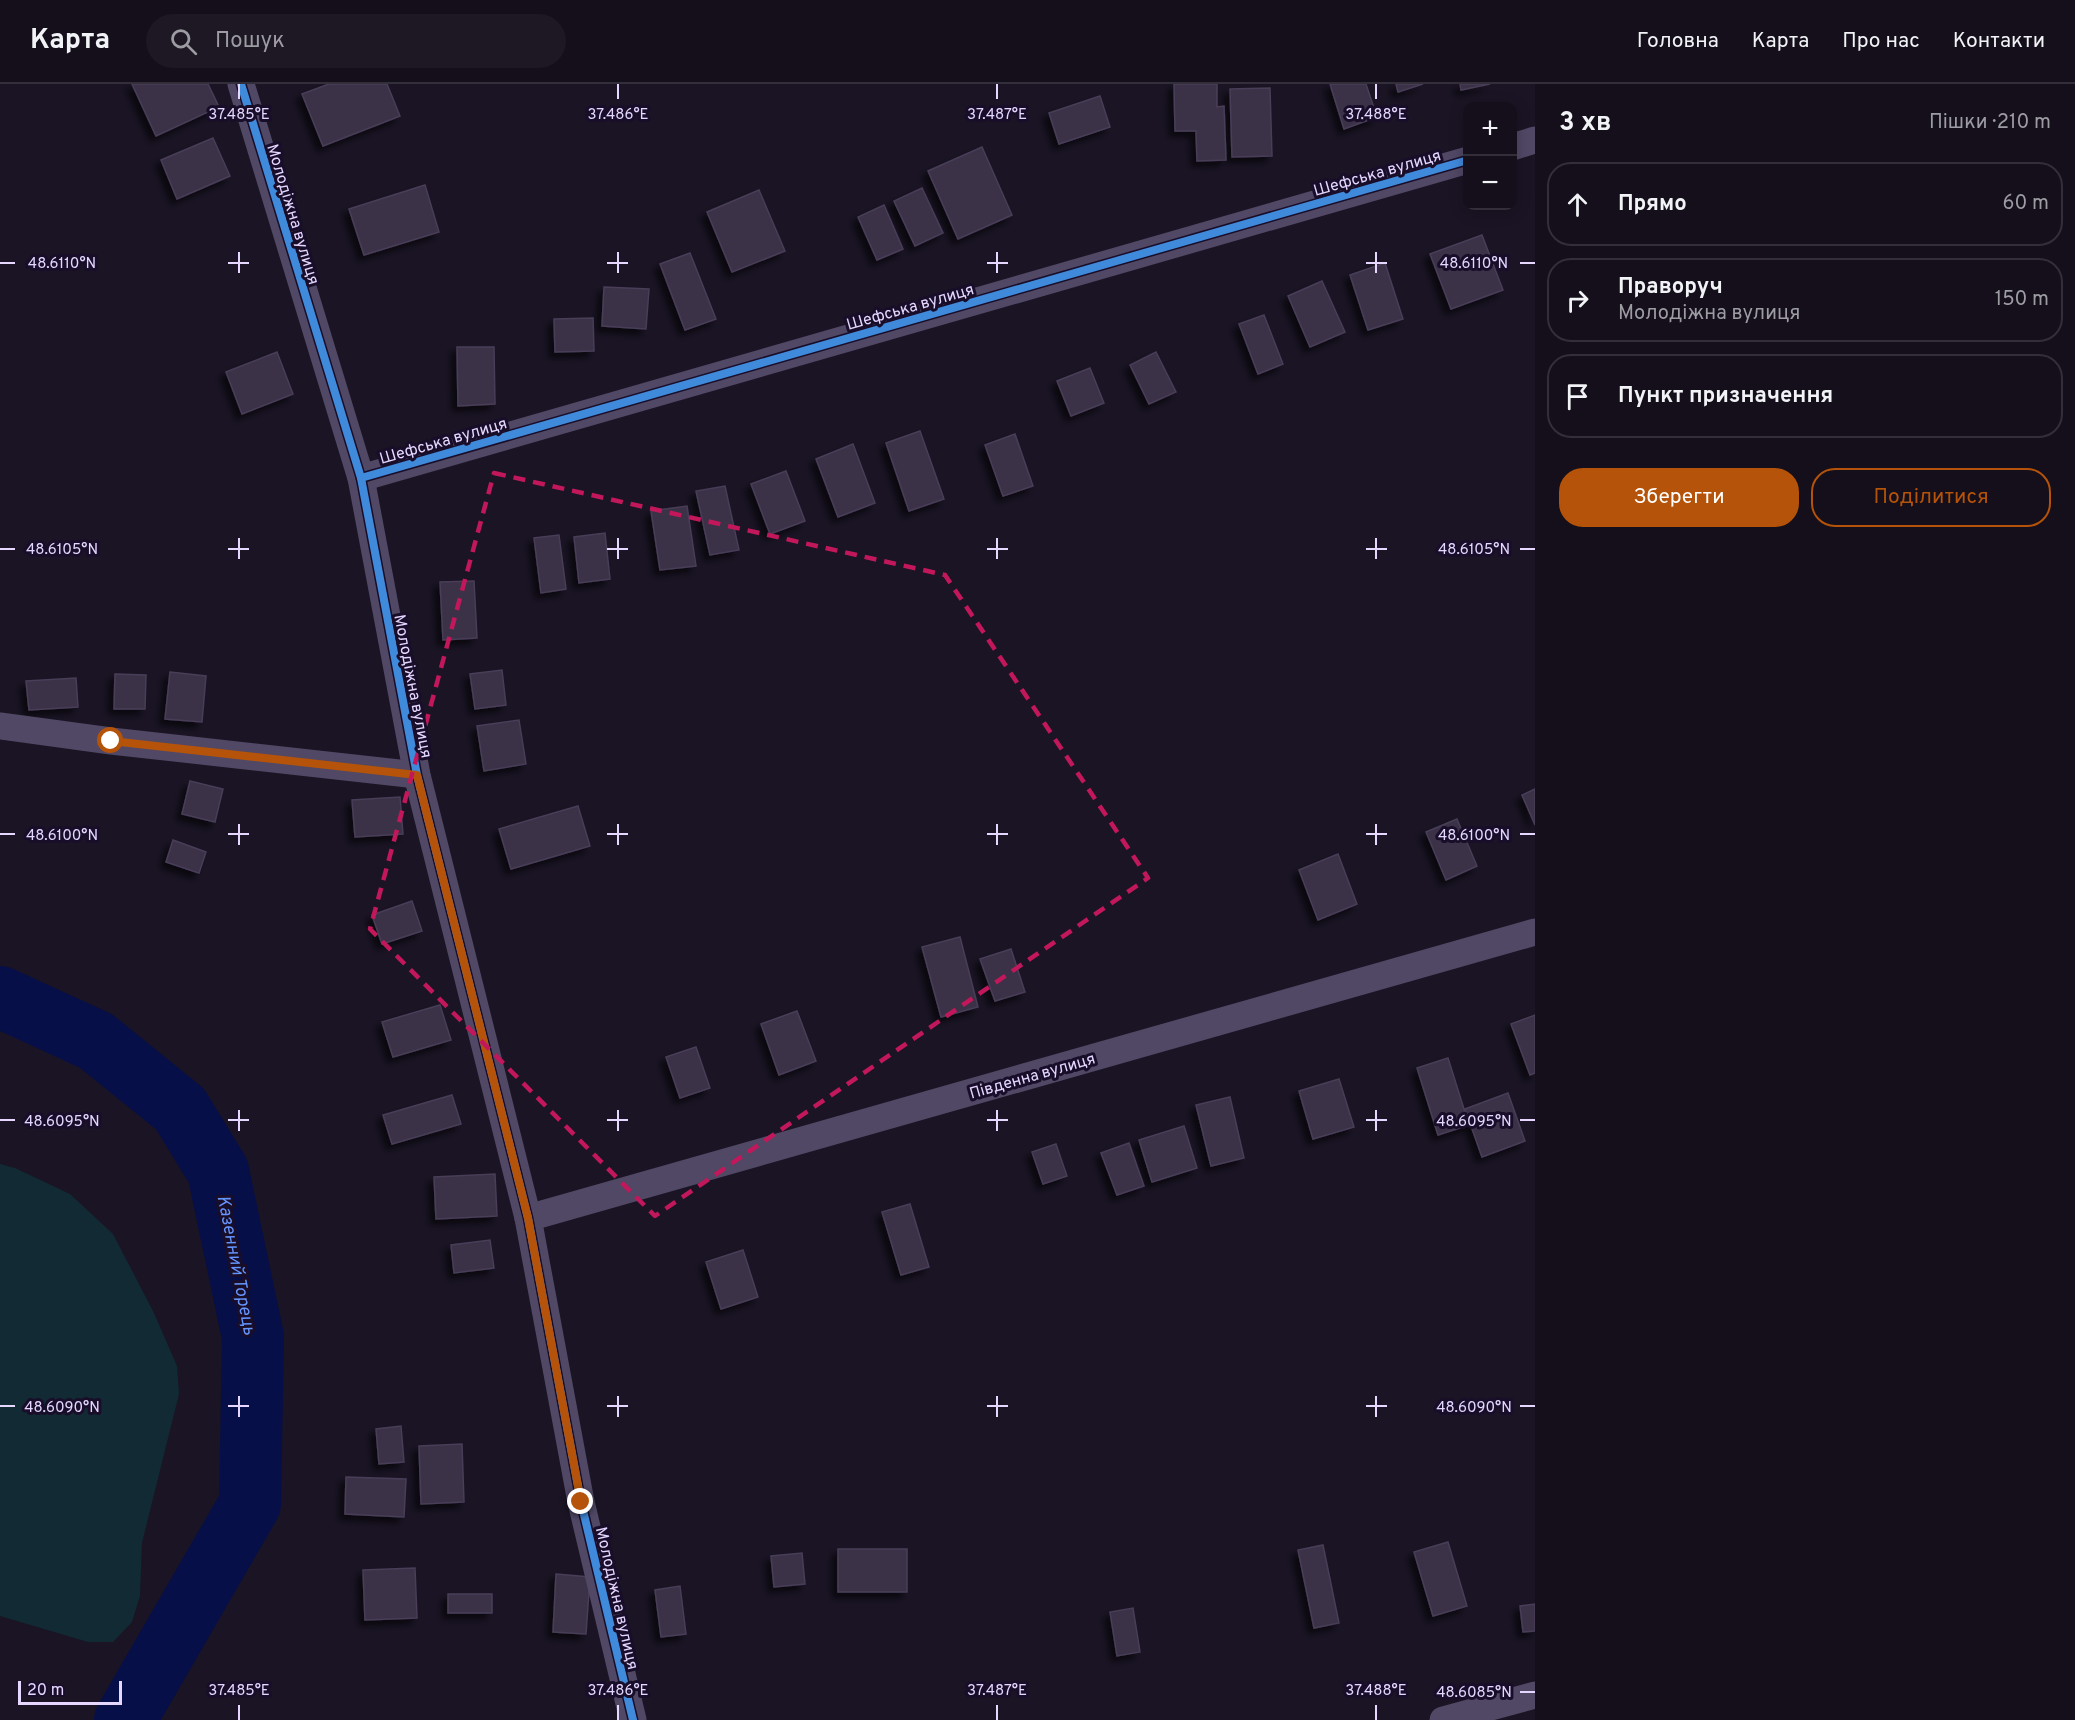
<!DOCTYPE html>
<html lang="uk">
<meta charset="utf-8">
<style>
:root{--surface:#140f1b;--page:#1d1824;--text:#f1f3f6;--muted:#9d9ca3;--line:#332f3a;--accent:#b45309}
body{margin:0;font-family:Overpass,sans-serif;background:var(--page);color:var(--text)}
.controls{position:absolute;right:18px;top:18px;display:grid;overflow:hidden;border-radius:12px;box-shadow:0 3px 15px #0003}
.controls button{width:54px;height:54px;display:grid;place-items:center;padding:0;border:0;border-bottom:2px solid var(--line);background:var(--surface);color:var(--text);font:30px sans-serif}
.scale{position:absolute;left:18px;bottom:15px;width:104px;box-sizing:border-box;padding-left:6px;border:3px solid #e5d7ff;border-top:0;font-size:16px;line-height:21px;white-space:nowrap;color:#e5d7ff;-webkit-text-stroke:4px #190e2a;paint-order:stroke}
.stop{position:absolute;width:18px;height:18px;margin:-14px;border:4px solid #b45309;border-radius:50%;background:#fff}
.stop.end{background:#b45309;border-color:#fff;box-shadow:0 2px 6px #0008}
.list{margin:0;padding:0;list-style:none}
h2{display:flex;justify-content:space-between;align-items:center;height:78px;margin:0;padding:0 24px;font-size:26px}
h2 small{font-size:20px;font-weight:400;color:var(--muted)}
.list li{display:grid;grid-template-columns:39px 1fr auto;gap:18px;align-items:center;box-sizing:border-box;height:84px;margin:0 12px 12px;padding:0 12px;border:2px solid var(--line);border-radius:24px}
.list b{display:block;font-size:22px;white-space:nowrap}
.list p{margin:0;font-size:20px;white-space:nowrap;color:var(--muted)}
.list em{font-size:20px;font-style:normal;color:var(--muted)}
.actions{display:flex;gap:12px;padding:18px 24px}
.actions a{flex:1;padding:14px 0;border:2px solid var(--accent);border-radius:24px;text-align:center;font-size:21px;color:var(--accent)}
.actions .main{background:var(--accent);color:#fff}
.icon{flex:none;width:33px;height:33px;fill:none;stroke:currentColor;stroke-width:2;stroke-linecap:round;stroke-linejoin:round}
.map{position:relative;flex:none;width:1535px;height:1636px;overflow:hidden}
header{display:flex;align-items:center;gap:36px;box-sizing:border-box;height:84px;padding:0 30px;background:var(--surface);border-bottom:2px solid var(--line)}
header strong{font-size:28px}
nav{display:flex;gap:33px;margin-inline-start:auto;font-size:21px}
.search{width:420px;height:54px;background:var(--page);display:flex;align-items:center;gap:15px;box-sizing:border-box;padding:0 21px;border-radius:33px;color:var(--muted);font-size:22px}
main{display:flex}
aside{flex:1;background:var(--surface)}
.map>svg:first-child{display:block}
.green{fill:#112a33}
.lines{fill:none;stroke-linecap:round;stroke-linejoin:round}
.river{stroke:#070f48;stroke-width:62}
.building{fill:#3a3246;stroke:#483e58;stroke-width:1.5;filter:url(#shadow)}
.street{stroke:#504865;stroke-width:27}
.cycleway-casing{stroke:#190e2a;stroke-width:11}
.cycleway{stroke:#408adc;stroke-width:8}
.route{stroke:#b45309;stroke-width:8}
.marked{fill:none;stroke:#c2185b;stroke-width:4.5;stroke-dasharray:12 8;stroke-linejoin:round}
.ticks{fill:none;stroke:#e5d7ff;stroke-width:2}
.labels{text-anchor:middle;stroke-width:6;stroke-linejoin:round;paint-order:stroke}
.street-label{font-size:16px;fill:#e5d7ff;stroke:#190e2a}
.water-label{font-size:18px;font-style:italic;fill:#6595ff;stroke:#190e2a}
.ticks-label{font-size:15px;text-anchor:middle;fill:#e5d7ff;stroke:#190e2a;stroke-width:6;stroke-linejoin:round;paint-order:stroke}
</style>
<header>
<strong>Карта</strong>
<div class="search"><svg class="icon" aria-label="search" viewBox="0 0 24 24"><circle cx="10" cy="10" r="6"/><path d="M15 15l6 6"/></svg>Пошук</div>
<nav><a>Головна</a><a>Карта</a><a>Про нас</a><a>Контакти</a></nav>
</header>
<main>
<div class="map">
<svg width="1535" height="1636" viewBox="0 0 1535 1636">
<defs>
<filter id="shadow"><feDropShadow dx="-5.5" dy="5.5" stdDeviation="3" flood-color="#0009"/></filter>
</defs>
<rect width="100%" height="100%" fill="#1a1424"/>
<polygon class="green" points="0,1080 15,1084 70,1110 113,1150 154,1229 177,1282 179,1310 142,1459 140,1512 132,1538 113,1558 88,1558 0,1532"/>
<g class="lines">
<polyline class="river" points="0,913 96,957 180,1025 218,1087 253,1253 250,1420 125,1636"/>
</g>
<g class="building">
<polygon points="132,0 208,0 219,23 156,52"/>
<polygon points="329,0 387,0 400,32 323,62 302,10"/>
<polygon points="1174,0 1217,0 1217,23 1224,22 1226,76 1197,77 1196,47 1175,47"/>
<polygon points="1330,0 1366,0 1377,33 1344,45"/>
<polygon points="1396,0 1423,0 1398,8"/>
<polygon points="1460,0 1490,0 1461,6"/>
<polygon points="1270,4 1272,72 1232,73 1230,5"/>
<polygon points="1100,12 1110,43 1059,60 1049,29"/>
<polygon points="213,54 230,92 177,115 161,76"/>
<polygon points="982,63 1012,131 958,155 928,87"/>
<polygon points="425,101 439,148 364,171 349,125"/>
<polygon points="922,104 943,149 915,162 894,117"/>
<polygon points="759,106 785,167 732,188 707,128"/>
<polygon points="884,121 903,165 877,176 858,133"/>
<polygon points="1482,151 1503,206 1451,225 1430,170"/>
<polygon points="690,169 716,235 685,246 660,180"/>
<polygon points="1385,179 1403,235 1368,246 1350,191"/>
<polygon points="1322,197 1345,248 1310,263 1288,212"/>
<polygon points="604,203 649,205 646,245 602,242"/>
<polygon points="1264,231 1283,280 1258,290 1239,240"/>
<polygon points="593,234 594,267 555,268 554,235"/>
<polygon points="457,263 494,263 495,320 458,322"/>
<polygon points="277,268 293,310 242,330 226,288"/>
<polygon points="1156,268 1176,308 1149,320 1130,281"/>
<polygon points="1090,284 1104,319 1071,332 1057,297"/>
<polygon points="920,347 944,415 909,427 886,359"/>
<polygon points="1015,350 1033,402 1003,412 985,361"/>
<polygon points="853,360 875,419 838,433 816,375"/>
<polygon points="786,387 805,437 770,450 751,400"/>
<polygon points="725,402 739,466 710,471 696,407"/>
<polygon points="687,422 696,482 660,486 651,427"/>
<polygon points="605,449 610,495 579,499 574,453"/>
<polygon points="559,451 566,505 541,509 534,454"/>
<polygon points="474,497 477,554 443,556 440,498"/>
<polygon points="502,586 506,621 475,625 470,590"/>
<polygon points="170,588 206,592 202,638 165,635"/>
<polygon points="115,590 146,591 145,625 114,625"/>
<polygon points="76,594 78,623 29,626 26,597"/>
<polygon points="519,636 526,680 484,687 477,642"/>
<polygon points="190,697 223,705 215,738 182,730"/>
<polygon points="1535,705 1535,741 1522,711"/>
<polygon points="400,713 403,750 355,753 352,716"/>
<polygon points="578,722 590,762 511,785 499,745"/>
<polygon points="1457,735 1477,782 1446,796 1426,748"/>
<polygon points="173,756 206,768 199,789 166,778"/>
<polygon points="1338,770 1357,820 1318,836 1299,786"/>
<polygon points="412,817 422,847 382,860 372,831"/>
<polygon points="960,853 978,923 941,933 922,863"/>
<polygon points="1011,865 1025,908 995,917 980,875"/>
<polygon points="440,921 451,956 393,973 382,938"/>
<polygon points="797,927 816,977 779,991 761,940"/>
<polygon points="1535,931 1535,989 1530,991 1511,940"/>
<polygon points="696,963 710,1004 680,1014 666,973"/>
<polygon points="1448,974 1469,1041 1438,1051 1417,984"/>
<polygon points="1339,995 1354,1043 1313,1055 1299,1007"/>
<polygon points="1508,1009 1525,1057 1482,1073 1465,1025"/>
<polygon points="452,1011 461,1040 392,1060 383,1031"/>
<polygon points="1230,1013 1244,1074 1211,1082 1196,1021"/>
<polygon points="1184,1042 1197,1084 1152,1098 1139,1056"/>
<polygon points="1129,1059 1144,1102 1117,1111 1101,1069"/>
<polygon points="1056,1060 1067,1092 1043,1100 1032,1068"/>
<polygon points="495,1090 497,1132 436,1135 434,1093"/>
<polygon points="910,1120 929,1183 901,1191 882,1128"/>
<polygon points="490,1156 494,1184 454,1189 451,1161"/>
<polygon points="743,1166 758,1213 721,1225 706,1178"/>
<polygon points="401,1342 404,1378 379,1380 376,1345"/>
<polygon points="462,1360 464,1418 421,1420 419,1362"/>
<polygon points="346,1393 406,1395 404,1433 345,1430"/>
<polygon points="1448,1458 1467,1522 1433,1532 1414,1468"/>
<polygon points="1323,1461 1339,1539 1314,1544 1298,1466"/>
<rect x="838" y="1465" width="69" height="43"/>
<polygon points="802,1469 805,1500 774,1503 771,1472"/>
<polygon points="415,1484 417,1534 365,1536 363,1486"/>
<polygon points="556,1490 590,1493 586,1550 553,1548"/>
<polygon points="680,1502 686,1550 661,1553 655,1506"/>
<rect x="448" y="1510" width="44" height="19"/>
<polygon points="1535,1520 1535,1547 1523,1548 1520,1522"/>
<polygon points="1133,1524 1140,1568 1117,1572 1110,1528"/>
</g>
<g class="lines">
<g class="street">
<polyline points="241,0 361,394 417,691 528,1134 581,1418 633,1636"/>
<polyline points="1512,63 1535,56"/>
<polyline points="361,394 1468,76"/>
<polyline points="0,642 111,657 417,691"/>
<polyline points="528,1134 1535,848"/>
<polyline points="1443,1636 1535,1611"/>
</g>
<defs>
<g id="cycleway">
<polyline points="241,0 361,394 417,691 528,1134 581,1418 633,1636"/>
<polyline points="361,394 1468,76"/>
</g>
</defs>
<use href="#cycleway" class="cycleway-casing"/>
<use href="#cycleway" class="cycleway"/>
</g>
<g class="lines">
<polyline class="route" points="111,657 417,691 528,1134 581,1418"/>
</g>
<path class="marked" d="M494 389 945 491 1148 794 655 1132 370 845Z"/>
<path class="ticks" d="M239 0V15M618 0V15M997 0V15M1376 0V15M239 168V189M618 168V189M997 168V189M1376 168V189M0 179H15M228 179H249M607 179H628M987 179H1008M1366 179H1387M1520 179H1535M239 454V475M618 454V475M997 454V475M1376 454V475M0 465H15M228 465H249M607 465H628M987 465H1008M1366 465H1387M1520 465H1535M239 740V761M618 740V761M997 740V761M1376 740V761M0 750H15M228 750H249M607 750H628M987 750H1008M1366 750H1387M1520 750H1535M239 1026V1047M618 1026V1047M997 1026V1047M1376 1026V1047M0 1036H15M228 1036H249M607 1036H628M987 1036H1008M1366 1036H1387M1520 1036H1535M239 1312V1333M618 1312V1333M997 1312V1333M1376 1312V1333M0 1322H15M228 1322H249M607 1322H628M987 1322H1008M1366 1322H1387M1520 1322H1535M1520 1608H1535M239 1621V1636M618 1621V1636M997 1621V1636M1376 1621V1636"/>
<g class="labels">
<g class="street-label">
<text transform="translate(1377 88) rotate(-16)" y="6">Шефська вулиця</text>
<text transform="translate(294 130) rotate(73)" y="6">Молодіжна вулиця</text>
<text transform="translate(910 222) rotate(-16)" y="6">Шефська вулиця</text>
<text transform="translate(443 356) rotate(-16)" y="6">Шефська вулиця</text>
<text transform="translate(414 602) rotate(79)" y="6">Молодіжна вулиця</text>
<text transform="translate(1032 991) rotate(-16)" y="6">Південна вулиця</text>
<text transform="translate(618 1514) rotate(77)" y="6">Молодіжна вулиця</text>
</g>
<g class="water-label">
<text transform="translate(237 1181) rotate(79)" y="6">Казенний Торець</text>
</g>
</g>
<g class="ticks-label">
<text x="239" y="35">37.485°E</text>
<text x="618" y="35">37.486°E</text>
<text x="997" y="35">37.487°E</text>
<text x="1376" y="35">37.488°E</text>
<text x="62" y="184">48.6110°N</text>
<text x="1474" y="184">48.6110°N</text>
<text x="62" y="470">48.6105°N</text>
<text x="1474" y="470">48.6105°N</text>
<text x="62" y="756">48.6100°N</text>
<text x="1474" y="756">48.6100°N</text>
<text x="62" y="1042">48.6095°N</text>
<text x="1474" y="1042">48.6095°N</text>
<text x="62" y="1328">48.6090°N</text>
<text x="1474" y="1328">48.6090°N</text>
<text x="239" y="1611">37.485°E</text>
<text x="618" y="1611">37.486°E</text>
<text x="997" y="1611">37.487°E</text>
<text x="1376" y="1611">37.488°E</text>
<text x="1474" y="1613">48.6085°N</text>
</g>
</svg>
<div class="controls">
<button>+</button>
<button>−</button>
</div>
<div class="scale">20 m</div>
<div class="stop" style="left:111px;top:657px"></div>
<div class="stop end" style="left:581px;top:1418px"></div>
</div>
<aside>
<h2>3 хв<small>Пішки · 210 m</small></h2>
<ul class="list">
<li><svg class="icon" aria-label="ahead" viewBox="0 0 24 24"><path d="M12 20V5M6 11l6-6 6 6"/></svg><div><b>Прямо</b></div><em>60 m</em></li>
<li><svg class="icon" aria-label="right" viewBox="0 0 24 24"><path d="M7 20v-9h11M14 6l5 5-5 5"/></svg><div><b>Праворуч</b><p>Молодіжна вулиця</p></div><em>150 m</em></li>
<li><svg class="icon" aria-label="arrive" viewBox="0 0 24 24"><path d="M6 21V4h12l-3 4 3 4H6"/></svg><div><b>Пункт призначення</b></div></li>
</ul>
<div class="actions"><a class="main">Зберегти</a><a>Поділитися</a></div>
</aside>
</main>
